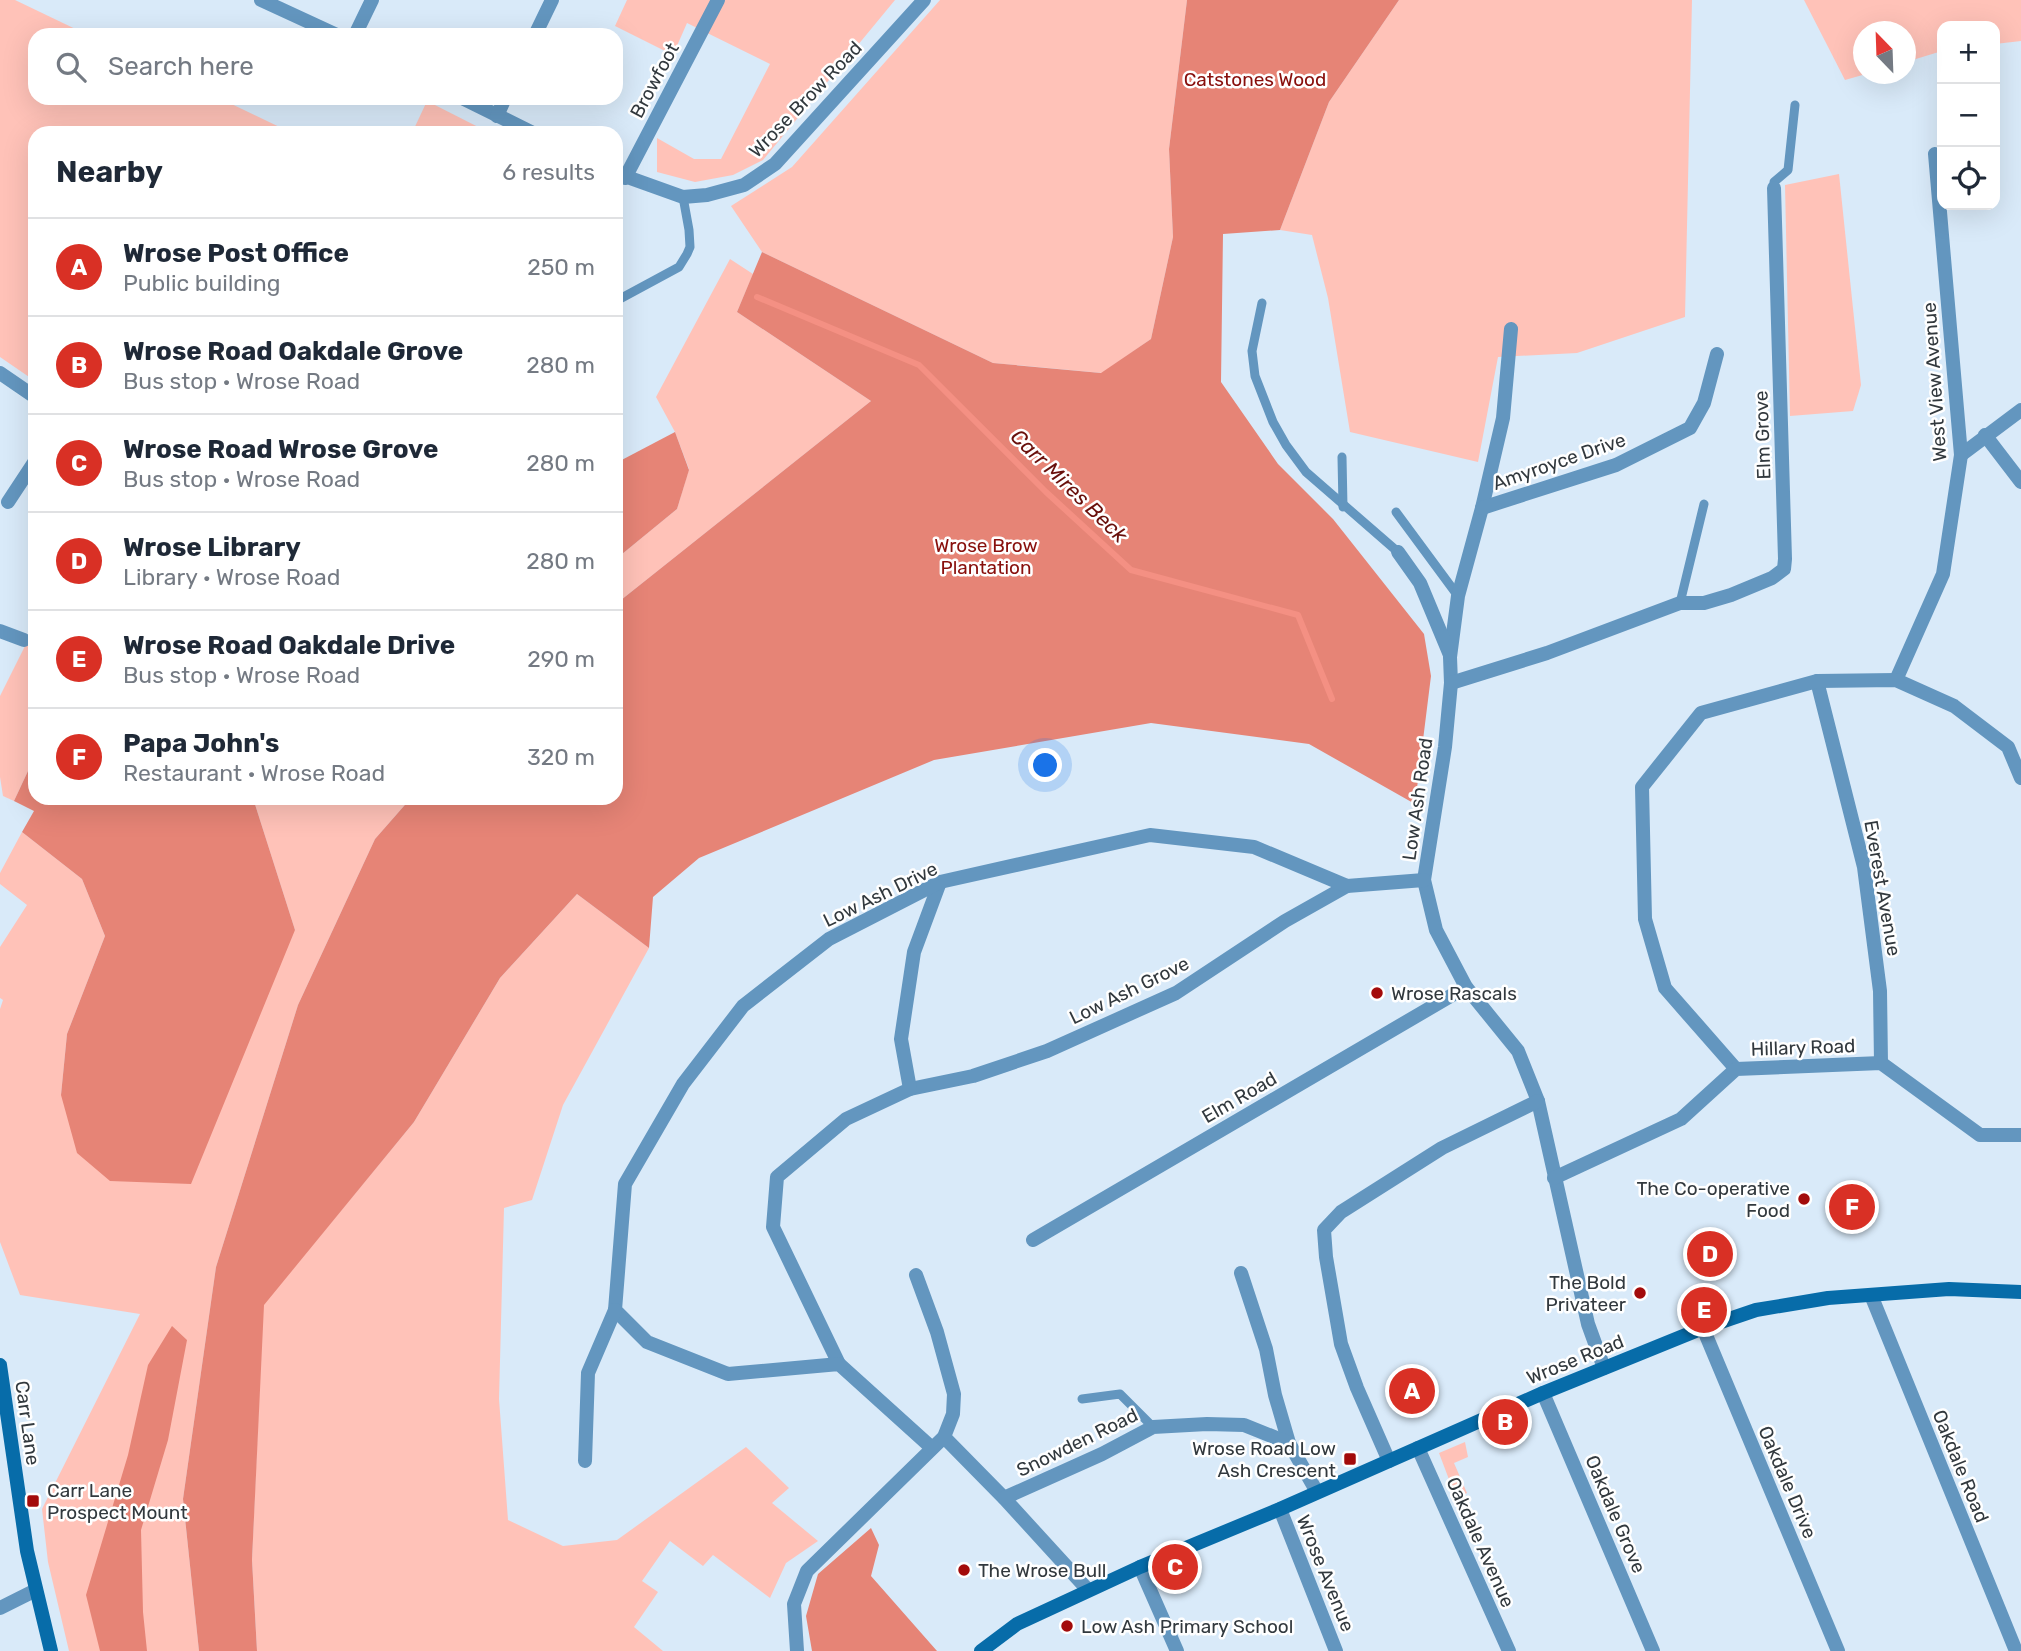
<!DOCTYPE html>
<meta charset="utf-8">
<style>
:root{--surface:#fff;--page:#f6f6f7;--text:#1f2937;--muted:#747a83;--line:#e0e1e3;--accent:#d93025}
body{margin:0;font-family:Rubik,sans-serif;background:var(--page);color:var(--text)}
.controls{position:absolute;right:21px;top:21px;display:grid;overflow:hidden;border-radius:14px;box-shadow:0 7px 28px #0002}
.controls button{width:63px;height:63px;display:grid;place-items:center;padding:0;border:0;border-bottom:2px solid var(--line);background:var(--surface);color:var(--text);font:35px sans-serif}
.compass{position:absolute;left:1853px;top:21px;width:63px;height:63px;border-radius:50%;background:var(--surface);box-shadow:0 7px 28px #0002;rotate:337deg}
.you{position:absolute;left:1046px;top:766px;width:24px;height:24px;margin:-18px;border:5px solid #fff;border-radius:50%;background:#1a73e8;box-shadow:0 0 0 10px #1a73e833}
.badge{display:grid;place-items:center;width:46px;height:46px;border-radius:50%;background:var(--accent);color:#fff;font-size:23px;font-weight:700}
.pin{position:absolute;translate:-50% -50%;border:4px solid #fff;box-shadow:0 2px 7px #0006}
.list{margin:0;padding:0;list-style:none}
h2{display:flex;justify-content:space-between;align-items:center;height:91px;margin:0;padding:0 28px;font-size:30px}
h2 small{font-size:23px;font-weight:400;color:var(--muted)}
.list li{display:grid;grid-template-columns:46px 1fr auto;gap:21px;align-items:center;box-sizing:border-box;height:98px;padding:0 28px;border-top:2px solid var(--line)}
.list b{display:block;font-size:26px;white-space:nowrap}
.list p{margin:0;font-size:23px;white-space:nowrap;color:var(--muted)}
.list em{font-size:23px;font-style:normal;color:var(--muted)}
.icon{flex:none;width:38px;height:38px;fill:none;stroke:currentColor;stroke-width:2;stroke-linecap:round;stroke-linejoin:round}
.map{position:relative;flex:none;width:2021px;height:1651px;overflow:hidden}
.search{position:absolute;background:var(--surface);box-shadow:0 7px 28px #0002;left:28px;top:28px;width:595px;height:77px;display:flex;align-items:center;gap:18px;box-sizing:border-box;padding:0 24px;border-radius:21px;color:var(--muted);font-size:26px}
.panel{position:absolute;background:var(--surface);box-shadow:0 7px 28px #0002;left:28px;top:126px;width:595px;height:679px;border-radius:21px}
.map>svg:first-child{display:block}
.green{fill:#ffc2b8}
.forest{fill:#e68476}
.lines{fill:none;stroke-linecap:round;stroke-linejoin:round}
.stream{stroke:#f49083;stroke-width:6}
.lane{stroke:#6396bf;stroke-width:9}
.street{stroke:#6396bf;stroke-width:14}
.secondary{stroke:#076ca9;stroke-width:14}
.poi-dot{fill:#a30b0b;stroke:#fff;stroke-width:2.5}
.labels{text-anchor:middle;stroke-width:5;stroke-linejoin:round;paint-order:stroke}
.park-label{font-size:19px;fill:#880f0c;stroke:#fff}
.street-label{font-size:19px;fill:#32393e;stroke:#fff}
.poi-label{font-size:19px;fill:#32393e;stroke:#fff;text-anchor:start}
.water-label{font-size:21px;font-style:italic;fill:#69100c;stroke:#fff}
</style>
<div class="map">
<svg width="2021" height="1651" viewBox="0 0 2021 1651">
<rect width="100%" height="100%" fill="#d9eaf9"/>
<g class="green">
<polygon points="0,0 15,0 88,35 35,35 35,98 219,98 292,133 35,133 35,381 0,357"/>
<polygon points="627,0 895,0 763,160 733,175 695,182 657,172 657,138 694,159 721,159 770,64 687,23 673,55 615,26"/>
<polygon points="940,0 1187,0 1169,149 1173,237 1151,339 1102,373 993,363 762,252 731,206 792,167"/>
<polygon points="1399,0 1692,0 1685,317 1577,353 1498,357 1478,462 1350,432 1328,298 1312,235 1280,230 1329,102"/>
<polygon points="1804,0 2021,0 2021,41 1995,44 1995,26 1942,26 1942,51 1906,62 1906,32 1864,32 1864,74 1866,74 1845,80"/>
<polygon points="427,101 490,133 412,133"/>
<polygon points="1839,174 1861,385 1853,411 1790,416 1785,185"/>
<polygon points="730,259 753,274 737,312 871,401 616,604 616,559 677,509 689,469 675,432 656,397"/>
<polygon points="35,626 35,756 14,801 3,796 0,777 0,696"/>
<polygon points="253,798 411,798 375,839 298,1005 216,1267 183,1499 199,1651 69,1651 48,1562 42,1509 140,1314 20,1295 0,1242 0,1009 3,1000 0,998 0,947 27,905 0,884 0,873 22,832 82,879 105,936 67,1034 61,1095 295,930"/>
<polygon points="577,894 649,948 563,1105 532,1200 504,1208 499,1399 508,1520 563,1546 617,1540 746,1447 789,1488 772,1503 818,1541 786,1563 770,1598 713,1555 703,1566 670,1541 642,1581 658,1592 634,1627 663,1651 257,1651 252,1560 263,1305 414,1122 500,978"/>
<polygon points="1465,1442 1468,1457 1454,1463 1467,1493 1456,1498 1439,1453"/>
</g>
<g class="forest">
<polygon points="1187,0 1399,0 1329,102 1280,230 1223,234 1221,382 1278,464 1333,519 1424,634 1431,676 1415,804 1309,744 1151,723 934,760 699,858 653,897 649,948 577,894 500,978 414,1122 264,1305 252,1560 257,1651 199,1651 183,1499 216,1267 298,1005 375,839 411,798 616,798 616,604 871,401 737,312 762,252 993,363 1101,373 1151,339 1173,237 1169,149"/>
<polygon points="675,432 689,470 677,509 616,559 616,463"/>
<polygon points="35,756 35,798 253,798 295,930 191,1184 110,1181 77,1153 61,1095 67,1034 105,936 82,879 22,832 34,811 14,801"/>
<polygon points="172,1326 187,1340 168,1440 141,1530 143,1612 147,1651 100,1651 86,1595 128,1455 148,1365"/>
<polygon points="871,1528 879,1545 871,1576 937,1651 812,1651 806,1616 818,1574"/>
</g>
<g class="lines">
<polyline class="stream" points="757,297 919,365 1046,492 1131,570 1298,615 1332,699"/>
<g class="lane">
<polyline points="1774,188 1774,182 1788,170 1795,105"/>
<polyline points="616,301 679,267 687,254 690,247 689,230 683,197"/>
<polyline points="1262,303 1252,351 1255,376 1273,422 1286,445 1306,472 1398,552"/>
<polyline points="1342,457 1343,507"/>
<polyline points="1396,512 1458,596"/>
<polyline points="1680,603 1704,504"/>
<polyline points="1082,1399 1120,1394 1153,1427"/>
</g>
<g class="street">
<polyline points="261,0 337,35"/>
<polyline points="355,35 372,0"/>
<polyline points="535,35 552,0"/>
<polyline points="462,98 533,133"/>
<polyline points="497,116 505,98"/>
<polyline points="616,173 683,197 707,195 744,185 775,164 924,0"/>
<polyline points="625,178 718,0"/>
<polyline points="1511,329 1503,418 1482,508 1458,596 1450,657 1451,683 1445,747 1424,880 1436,930 1466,987 1518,1051 1538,1101 1588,1324 1604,1368"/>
<polyline points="0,373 35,397"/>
<polyline points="1985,435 2021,482"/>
<polyline points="1961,455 2021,410"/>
<polyline points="8,502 35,461"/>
<polyline points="1482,508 1616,465 1690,428 1704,403 1717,354"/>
<polyline points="1398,552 1420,583 1450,655"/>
<polyline points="0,631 24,640"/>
<polyline points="1896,680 1943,574 1961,455 1935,154"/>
<polyline points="1817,681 1864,867 1880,991 1881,1063"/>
<polyline points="1451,683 1547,653 1680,603 1704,603 1731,595 1772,578 1784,569 1785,559 1774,188"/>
<polyline points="1736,1069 1665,988 1645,919 1642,787 1701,713 1817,681 1896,680 1954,706 2008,747 2021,778"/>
<polyline points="910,1089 973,1076 1047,1051 1176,993 1285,921 1347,886"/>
<polyline points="1554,1178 1681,1119 1736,1069 1881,1063 1980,1135 2021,1135"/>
<polyline points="1033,1240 1466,987"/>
<polyline points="1241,1273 1266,1349 1275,1395 1289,1443"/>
<polyline points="1871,1295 2016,1651"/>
<polyline points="1703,1328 1838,1651"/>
<polyline points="839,1364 773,1227 777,1177 846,1119 910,1089 901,1039 914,952 940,882"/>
<polyline points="1543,1393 1653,1651"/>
<polyline points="944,1437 1004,1498 1088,1590"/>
<polyline points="932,1448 839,1364 728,1374 647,1342 615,1310 625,1184 683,1084 743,1006 829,939 940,882 1150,835 1254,847 1347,886 1424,880"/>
<polyline points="1418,1448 1509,1651"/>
<polyline points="585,1461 588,1373 615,1310"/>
<polyline points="1389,1461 1357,1388 1341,1344 1326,1257 1324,1230 1341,1212 1442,1148 1538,1101"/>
<polyline points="1004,1498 1102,1454 1153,1427 1207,1424 1244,1425 1289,1443 1317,1492"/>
<polyline points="1280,1509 1336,1651"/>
<polyline points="1140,1567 1177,1651"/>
<polyline points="0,1608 36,1590"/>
<polyline points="797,1651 794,1604 807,1571 944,1437 953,1414 954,1394 937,1332 916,1275"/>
</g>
<g class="secondary">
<polyline points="0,1365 27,1551 51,1651"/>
<polyline points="981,1651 1017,1624 1140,1567 1280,1509 1543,1393 1703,1328 1756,1310 1828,1298 1949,1289 2021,1292"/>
</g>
</g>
<g class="poi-dot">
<circle cx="1377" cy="993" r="7"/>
<circle cx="1804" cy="1199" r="7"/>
<circle cx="1640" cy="1293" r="7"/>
<rect x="1343" y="1452" width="14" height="14" rx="3.5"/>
<rect x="26" y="1494" width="14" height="14" rx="3.5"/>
<circle cx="964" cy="1570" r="7"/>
<circle cx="1067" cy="1626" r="7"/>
</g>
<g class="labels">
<g class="park-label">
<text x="1255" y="86">Catstones Wood</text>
<text x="986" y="552">Wrose Brow<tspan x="986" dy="22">Plantation</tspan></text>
</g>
<g class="street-label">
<text transform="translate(654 80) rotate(-62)" y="7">Browfoot</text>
<text transform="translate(805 99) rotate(-46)" y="7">Wrose Brow Road</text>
<text transform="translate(1934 382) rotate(-94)" y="7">West View Avenue</text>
<text transform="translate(1762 435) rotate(-92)" y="7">Elm Grove</text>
<text transform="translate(1559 461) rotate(-19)" y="7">Amyroyce Drive</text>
<text transform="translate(1417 799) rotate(-82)" y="7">Low Ash Road</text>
<text transform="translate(1883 888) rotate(80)" y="7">Everest Avenue</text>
<text transform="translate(880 894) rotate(-26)" y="7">Low Ash Drive</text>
<text transform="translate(1129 990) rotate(-26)" y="7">Low Ash Grove</text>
<text transform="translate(1803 1047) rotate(-2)" y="7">Hillary Road</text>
<text transform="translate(1239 1097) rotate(-30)" y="7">Elm Road</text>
<text transform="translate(1575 1359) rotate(-22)" y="7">Wrose Road</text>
<text transform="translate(28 1423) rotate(82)" y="7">Carr Lane</text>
<text transform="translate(1077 1442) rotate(-26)" y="7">Snowden Road</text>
<text transform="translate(1961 1466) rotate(68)" y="7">Oakdale Road</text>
<text transform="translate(1788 1482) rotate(67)" y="7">Oakdale Drive</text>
<text transform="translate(1616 1514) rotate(67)" y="7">Oakdale Grove</text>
<text transform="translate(1481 1542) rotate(66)" y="7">Oakdale Avenue</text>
<text transform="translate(1326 1573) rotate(68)" y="7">Wrose Avenue</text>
</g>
<g class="poi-label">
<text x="1391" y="1000">Wrose Rascals</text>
<text x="1790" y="1195" text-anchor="end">The Co-operative<tspan x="1790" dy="22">Food</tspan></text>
<text x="1626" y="1289" text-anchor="end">The Bold<tspan x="1626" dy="22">Privateer</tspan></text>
<text x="1336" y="1455" text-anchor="end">Wrose Road Low<tspan x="1336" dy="22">Ash Crescent</tspan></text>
<text x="47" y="1497">Carr Lane<tspan x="47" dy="22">Prospect Mount</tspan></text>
<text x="978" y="1577">The Wrose Bull</text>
<text x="1081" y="1633">Low Ash Primary School</text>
</g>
<g class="water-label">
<text transform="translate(1069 486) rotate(44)" y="7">Carr Mires Beck</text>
</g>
</g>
</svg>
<div class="controls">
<button>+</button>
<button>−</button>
<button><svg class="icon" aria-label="locate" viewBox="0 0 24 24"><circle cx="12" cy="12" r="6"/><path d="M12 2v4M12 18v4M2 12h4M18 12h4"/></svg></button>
</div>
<svg class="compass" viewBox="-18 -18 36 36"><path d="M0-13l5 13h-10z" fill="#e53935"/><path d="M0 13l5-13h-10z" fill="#747a83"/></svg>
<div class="you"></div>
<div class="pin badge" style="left:1412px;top:1391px">A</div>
<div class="pin badge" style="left:1505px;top:1422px">B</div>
<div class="pin badge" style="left:1175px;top:1567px">C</div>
<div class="pin badge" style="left:1710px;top:1254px">D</div>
<div class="pin badge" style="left:1704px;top:1310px">E</div>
<div class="pin badge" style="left:1852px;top:1207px">F</div>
<div class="search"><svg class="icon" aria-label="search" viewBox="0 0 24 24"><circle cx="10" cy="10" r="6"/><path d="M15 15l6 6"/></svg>Search here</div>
<section class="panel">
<h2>Nearby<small>6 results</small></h2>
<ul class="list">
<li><span class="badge">A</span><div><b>Wrose Post Office</b><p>Public building</p></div><em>250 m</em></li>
<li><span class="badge">B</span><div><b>Wrose Road Oakdale Grove</b><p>Bus stop · Wrose Road</p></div><em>280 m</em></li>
<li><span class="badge">C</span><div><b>Wrose Road Wrose Grove</b><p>Bus stop · Wrose Road</p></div><em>280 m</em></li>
<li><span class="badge">D</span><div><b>Wrose Library</b><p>Library · Wrose Road</p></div><em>280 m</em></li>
<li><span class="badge">E</span><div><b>Wrose Road Oakdale Drive</b><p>Bus stop · Wrose Road</p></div><em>290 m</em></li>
<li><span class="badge">F</span><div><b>Papa John's</b><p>Restaurant · Wrose Road</p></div><em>320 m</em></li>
</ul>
</section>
</div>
